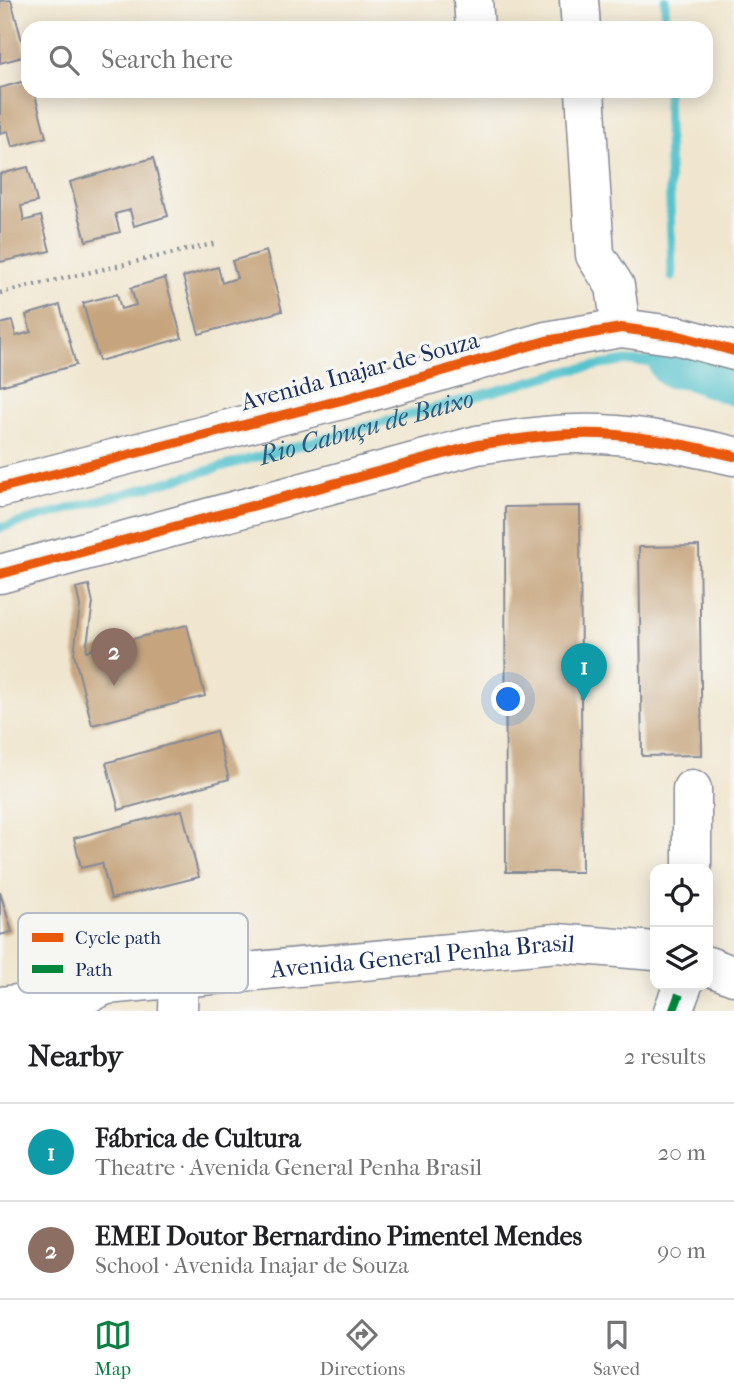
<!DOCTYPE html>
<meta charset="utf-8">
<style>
:root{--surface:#fff;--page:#f2f2f2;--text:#202124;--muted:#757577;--line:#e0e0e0;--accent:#0b8043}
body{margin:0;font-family:"IM FELL French Canon",serif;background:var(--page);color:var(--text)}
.controls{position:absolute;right:21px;bottom:21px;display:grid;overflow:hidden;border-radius:14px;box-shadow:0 4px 18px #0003}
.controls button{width:63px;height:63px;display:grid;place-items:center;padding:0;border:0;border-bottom:2px solid var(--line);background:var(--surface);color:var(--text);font:35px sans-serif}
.you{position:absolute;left:509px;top:700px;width:24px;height:24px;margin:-18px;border:5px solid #fff;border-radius:50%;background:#1a73e8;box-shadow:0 0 0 10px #1a73e833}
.badge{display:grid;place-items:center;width:46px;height:46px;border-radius:50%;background:var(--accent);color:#fff;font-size:23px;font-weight:700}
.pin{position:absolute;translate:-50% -58px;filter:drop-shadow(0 2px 4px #0008)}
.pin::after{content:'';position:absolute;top:37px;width:24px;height:21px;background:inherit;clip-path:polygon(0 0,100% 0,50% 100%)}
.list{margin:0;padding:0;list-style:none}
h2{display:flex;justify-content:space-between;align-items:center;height:91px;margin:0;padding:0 28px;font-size:30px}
h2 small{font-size:23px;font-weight:400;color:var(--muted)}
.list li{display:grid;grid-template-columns:46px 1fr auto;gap:21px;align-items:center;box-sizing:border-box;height:98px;padding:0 28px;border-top:2px solid var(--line)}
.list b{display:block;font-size:26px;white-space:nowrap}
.list p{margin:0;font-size:23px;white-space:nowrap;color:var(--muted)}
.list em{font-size:23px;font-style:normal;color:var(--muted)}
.icon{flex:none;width:38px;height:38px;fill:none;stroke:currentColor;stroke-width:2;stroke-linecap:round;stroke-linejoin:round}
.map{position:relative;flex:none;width:734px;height:1011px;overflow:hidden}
.search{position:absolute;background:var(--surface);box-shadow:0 4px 18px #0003;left:21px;right:21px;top:21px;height:77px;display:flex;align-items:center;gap:18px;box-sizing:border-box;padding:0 24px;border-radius:21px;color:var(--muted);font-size:26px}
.sheet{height:287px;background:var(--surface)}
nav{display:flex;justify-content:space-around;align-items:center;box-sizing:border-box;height:98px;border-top:2px solid var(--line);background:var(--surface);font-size:19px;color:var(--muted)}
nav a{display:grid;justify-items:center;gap:4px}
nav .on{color:var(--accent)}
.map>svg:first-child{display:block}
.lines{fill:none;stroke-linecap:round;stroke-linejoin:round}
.stream{stroke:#56c3cd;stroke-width:9}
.river{stroke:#56c3cd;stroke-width:51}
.building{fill:#c6a57e}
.minor-casing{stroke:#868a96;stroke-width:41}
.major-casing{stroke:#868a96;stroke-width:41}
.path{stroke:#868a96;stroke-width:4.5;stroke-dasharray:2 5;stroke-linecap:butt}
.minor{stroke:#fff;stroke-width:38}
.major{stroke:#fff;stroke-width:38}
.quiet{stroke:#00873e;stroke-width:9;stroke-dasharray:18 9;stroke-linecap:butt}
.cycleway-casing{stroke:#f6f6f2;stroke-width:15}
.cycleway{stroke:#e8590c;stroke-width:10}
.labels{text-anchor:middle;stroke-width:7;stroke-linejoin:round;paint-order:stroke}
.street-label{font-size:24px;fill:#1b2f5e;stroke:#f6f6f2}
.water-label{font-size:26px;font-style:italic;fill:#2d5b7f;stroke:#f6f6f2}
.key{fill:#f6f6f2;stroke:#b4bac6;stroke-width:2}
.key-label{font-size:19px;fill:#1b2f5e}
</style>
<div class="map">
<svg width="734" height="1011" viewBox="0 0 734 1011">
<rect width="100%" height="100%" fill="#f6f6f2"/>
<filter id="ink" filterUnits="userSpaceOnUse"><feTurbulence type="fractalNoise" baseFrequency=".0143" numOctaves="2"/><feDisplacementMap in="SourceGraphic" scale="14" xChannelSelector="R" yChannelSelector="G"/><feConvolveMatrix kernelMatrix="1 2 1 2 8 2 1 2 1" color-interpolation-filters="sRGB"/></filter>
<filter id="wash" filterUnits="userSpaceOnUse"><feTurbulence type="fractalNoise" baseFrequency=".00686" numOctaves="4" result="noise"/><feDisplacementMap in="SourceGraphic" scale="28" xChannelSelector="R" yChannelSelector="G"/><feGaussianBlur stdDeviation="1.57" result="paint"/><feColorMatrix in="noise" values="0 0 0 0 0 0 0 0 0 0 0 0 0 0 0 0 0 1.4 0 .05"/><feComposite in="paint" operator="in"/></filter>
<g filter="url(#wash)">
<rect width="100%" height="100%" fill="#f0e6cf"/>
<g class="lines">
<g class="stream">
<polyline points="665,0 665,28"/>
<polyline points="667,91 672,277"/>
<path id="s1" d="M0 528 571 370 626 361 674 363"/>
</g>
<polyline class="river" points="674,363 690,364 734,380"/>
</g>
<g id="blocks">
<g class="building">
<polygon points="11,0 26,56 0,63 0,1"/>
<polygon points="28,80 28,91 34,91 46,137 12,147 8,131 0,133 0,88"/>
<polygon points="153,158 168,216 134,226 130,210 115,214 120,232 86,241 70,182"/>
<polygon points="28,167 37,202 21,206 24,221 41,216 50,251 0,262 0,174"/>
<polygon points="266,251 282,311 199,334 183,277 218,267 222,283 237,278 232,261"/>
<polygon points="165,278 182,338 99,361 83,303 117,294 121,309 136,305 131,288"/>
<polygon points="60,305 76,365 0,386 0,324 12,321 16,336 31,332 26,315"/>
<polygon points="580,506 582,872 506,872 505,507"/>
<polygon points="699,546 702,755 642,756 639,547"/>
<polygon points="89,585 93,603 86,651 187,625 205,696 92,725 74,654 80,606 76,588"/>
<polygon points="216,731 229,779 119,810 106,763"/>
<polygon points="182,810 199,877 111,899 102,863 81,868 74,838"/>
<polygon points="0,892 12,932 0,935"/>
</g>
</g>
</g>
<g filter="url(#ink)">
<use href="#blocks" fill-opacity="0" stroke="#868a96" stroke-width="2"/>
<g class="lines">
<defs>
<g id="minor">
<polyline points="473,0 475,28"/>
<polyline points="579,0 581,28"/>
<polyline points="585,91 595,255 615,286 621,328"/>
<polyline points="692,789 692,869"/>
<polyline points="708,966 734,976"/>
<path id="s2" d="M0 1006 82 996 106 985 557 943 655 951"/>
<polyline points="178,1011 179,976"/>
<polyline points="673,1011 683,985"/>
</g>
<g id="major">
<polyline points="0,488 349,398 546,341 621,328 679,336 734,351"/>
<path d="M0 574 477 445C518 439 560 432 601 434 646 436 690 446 734 456"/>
</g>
</defs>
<use href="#minor" class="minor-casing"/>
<use href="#major" class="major-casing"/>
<polyline class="path" points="0,293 217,243"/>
<use href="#minor" class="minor"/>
<use href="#major" class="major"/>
<polyline class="quiet" points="673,1011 683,985"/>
<defs>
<g id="cycleway">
<polyline points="0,488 349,398 546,341 621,328 679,336 734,351"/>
<path d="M0 574 477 445C518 439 560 432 601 434 646 436 690 446 734 456"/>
</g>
</defs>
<use href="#cycleway" class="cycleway-casing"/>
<use href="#cycleway" class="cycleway"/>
</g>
</g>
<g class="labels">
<g class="street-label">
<text transform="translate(360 371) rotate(-15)" y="8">Avenida Inajar de Souza</text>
<text dy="8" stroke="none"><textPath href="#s2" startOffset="427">Avenida General Penha Brasil</textPath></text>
</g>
<g class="water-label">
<text dy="9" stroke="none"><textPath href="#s1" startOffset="380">Rio Cabuçu de Baixo</textPath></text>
</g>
</g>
<rect x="18" y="913" width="230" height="80" rx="10" class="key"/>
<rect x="32" y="933" width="31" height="9" fill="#e8590c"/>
<rect x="32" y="965" width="31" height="8" fill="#00873e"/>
<g class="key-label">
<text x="75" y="944">Cycle path</text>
<text x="75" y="976">Path</text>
</g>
</svg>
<div class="controls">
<button><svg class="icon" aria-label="locate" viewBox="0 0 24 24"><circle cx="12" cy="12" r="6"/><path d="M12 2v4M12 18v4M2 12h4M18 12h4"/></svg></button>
<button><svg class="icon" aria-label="layers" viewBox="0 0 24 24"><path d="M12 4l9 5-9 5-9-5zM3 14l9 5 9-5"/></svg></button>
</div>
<div class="you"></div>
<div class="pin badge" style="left:584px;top:701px;background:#0f9aa8">1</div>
<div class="pin badge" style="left:114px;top:686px;background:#8d6e63">2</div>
<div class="search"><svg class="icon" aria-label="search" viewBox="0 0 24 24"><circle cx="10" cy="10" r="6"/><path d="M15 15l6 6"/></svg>Search here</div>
</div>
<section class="sheet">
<h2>Nearby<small>2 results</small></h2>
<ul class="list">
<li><span class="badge" style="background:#0f9aa8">1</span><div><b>Fábrica de Cultura</b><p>Theatre · Avenida General Penha Brasil</p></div><em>20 m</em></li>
<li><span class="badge" style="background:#8d6e63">2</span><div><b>EMEI Doutor Bernardino Pimentel Mendes</b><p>School · Avenida Inajar de Souza</p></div><em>90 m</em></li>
</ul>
</section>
<nav>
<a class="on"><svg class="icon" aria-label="map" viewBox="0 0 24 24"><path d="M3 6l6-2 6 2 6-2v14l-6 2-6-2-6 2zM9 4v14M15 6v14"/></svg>Map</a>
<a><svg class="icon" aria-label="directions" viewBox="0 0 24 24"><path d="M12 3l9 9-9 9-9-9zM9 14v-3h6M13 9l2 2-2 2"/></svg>Directions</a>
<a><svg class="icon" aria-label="saved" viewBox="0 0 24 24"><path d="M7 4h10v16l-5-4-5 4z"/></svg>Saved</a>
</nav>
